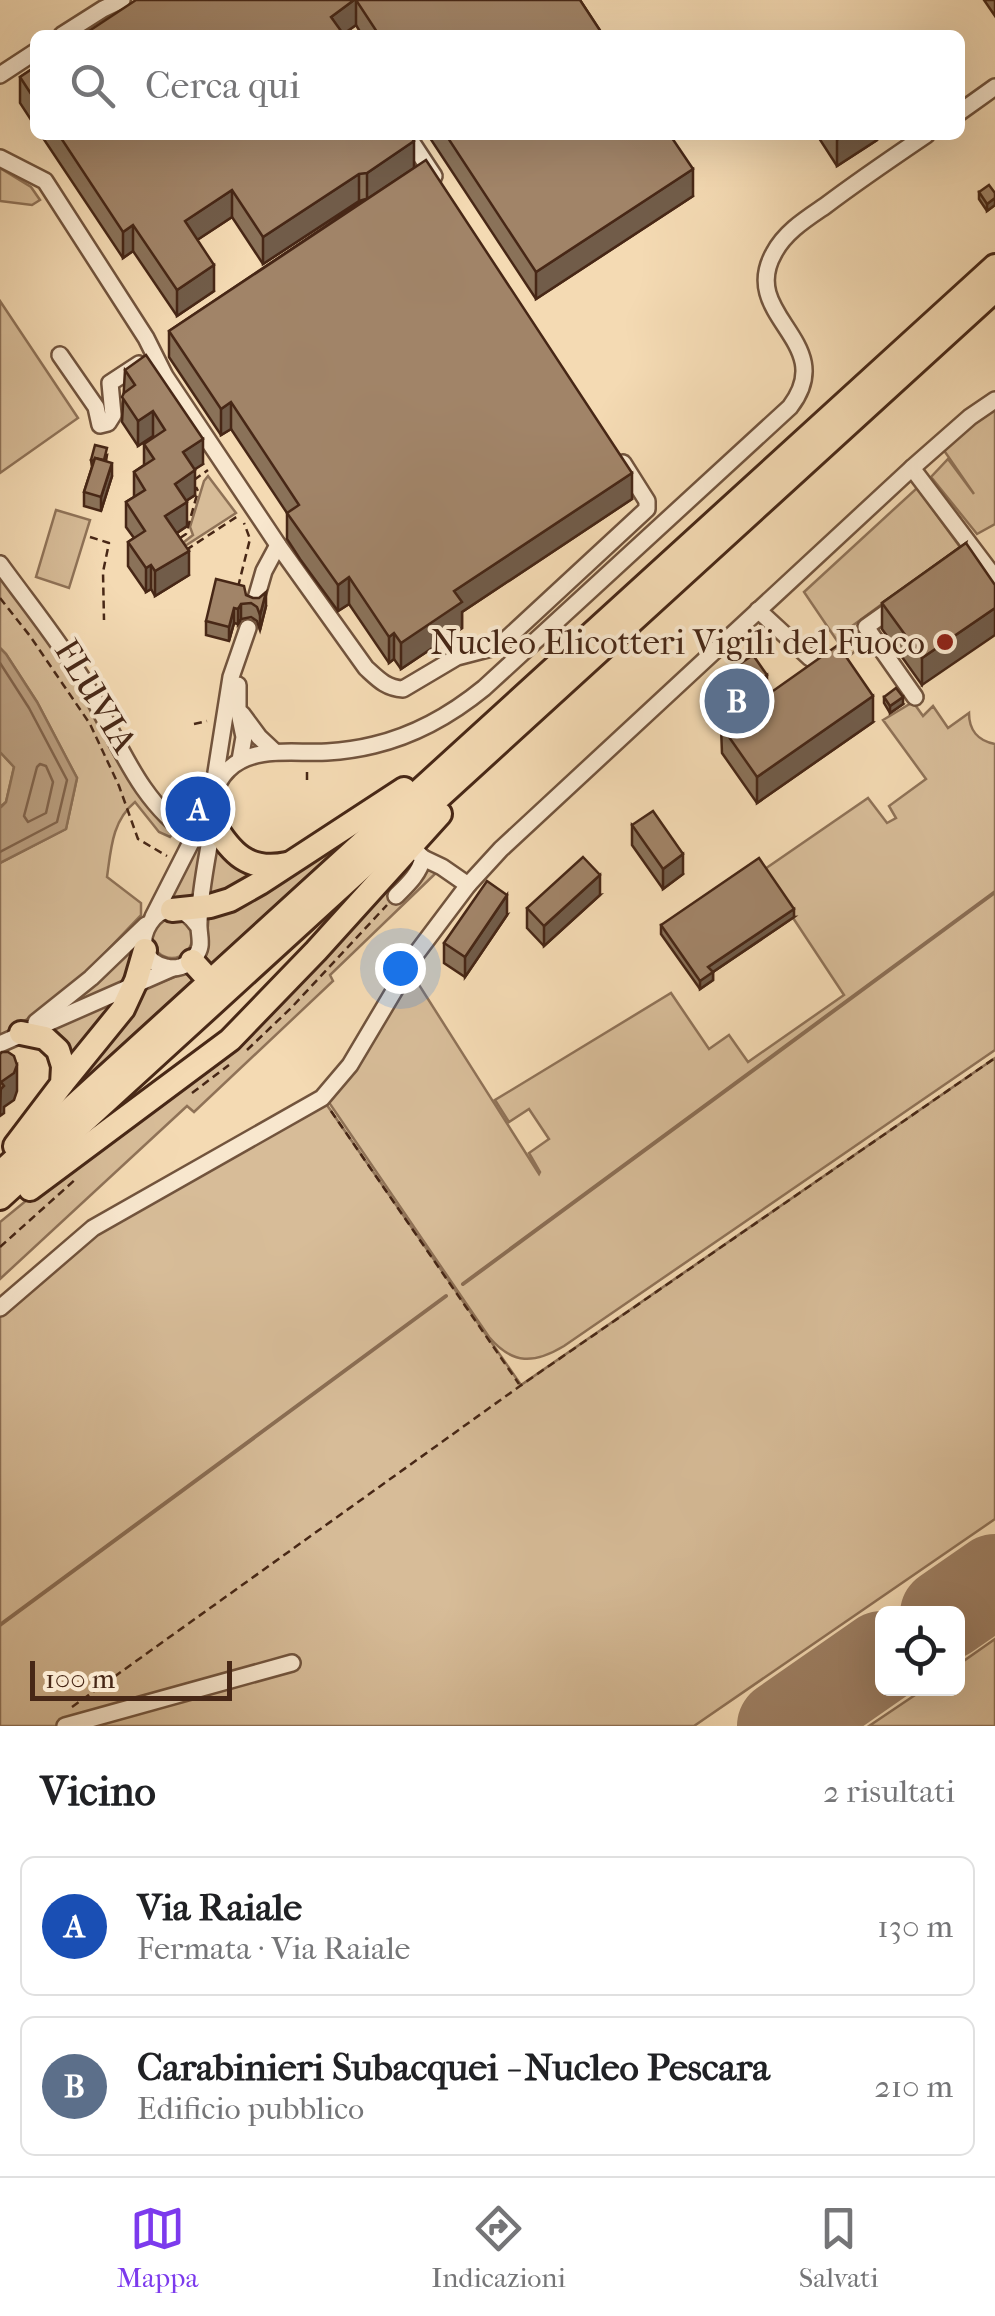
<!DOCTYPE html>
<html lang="it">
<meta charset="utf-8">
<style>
:root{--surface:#fff;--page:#f2f2f2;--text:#202124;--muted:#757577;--line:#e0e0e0;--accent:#7c3aed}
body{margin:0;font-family:"IM FELL French Canon",serif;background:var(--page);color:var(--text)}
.controls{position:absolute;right:30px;bottom:30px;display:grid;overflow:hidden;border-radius:15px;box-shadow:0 10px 40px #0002}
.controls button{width:90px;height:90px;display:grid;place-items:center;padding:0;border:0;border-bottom:2px solid var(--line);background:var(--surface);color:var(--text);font:50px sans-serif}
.scale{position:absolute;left:30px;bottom:25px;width:202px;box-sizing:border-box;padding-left:10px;border:5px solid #472716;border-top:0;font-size:28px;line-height:35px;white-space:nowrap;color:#472716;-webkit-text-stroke:8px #f8e7ce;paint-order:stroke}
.you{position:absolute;left:400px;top:968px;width:35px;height:35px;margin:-25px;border:8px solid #fff;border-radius:50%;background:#1a73e8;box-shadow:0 0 0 15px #1a73e833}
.badge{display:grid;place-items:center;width:65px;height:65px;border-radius:50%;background:var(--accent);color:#fff;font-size:32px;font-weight:700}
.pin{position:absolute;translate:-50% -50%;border:5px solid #fff;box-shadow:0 2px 10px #0006}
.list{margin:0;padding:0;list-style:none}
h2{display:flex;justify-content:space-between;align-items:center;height:130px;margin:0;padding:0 40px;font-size:42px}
h2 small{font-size:32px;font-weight:400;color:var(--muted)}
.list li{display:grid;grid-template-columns:65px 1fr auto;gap:30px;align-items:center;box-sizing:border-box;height:140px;margin:0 20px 20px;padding:0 20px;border:2px solid var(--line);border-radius:15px}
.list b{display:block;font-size:38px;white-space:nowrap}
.list p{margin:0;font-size:32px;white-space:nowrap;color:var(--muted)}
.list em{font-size:32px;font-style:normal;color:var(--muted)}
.icon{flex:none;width:55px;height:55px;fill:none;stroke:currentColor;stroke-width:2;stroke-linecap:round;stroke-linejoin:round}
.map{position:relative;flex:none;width:995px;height:1726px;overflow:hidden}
.search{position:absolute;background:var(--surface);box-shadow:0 10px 40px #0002;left:30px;right:30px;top:30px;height:110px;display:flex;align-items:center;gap:25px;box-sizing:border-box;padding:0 35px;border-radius:15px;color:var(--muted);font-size:38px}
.sheet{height:450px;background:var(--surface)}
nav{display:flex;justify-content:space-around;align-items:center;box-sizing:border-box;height:140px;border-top:2px solid var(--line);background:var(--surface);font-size:28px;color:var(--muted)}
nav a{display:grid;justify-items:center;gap:5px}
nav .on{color:var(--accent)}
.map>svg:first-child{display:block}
.green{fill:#d7bc98;stroke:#8f7257;stroke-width:2.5}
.water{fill:#b99d7e;stroke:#8b6e54;stroke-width:2.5}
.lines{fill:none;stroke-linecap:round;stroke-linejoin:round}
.shore{stroke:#80624a;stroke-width:2.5}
.stream{stroke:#8b6e54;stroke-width:4}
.runway{stroke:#9e8064;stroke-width:92}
.minor-casing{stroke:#72543d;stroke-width:20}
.highway-casing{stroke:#472716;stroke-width:28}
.path{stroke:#472716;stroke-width:2.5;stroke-dasharray:8 5;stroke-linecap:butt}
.minor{stroke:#f8e7ce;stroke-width:15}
.highway{stroke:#f4dab3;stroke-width:22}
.wall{fill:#8a7259;stroke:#472716;stroke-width:2.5}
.shaded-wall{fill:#715c49;stroke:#472716;stroke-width:2.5}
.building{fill:#a18468;stroke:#472716;stroke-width:2.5}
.poi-dot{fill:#8f2418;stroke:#f8e7ce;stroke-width:4}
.labels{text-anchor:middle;stroke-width:8;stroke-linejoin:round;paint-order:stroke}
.poi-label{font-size:35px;fill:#472716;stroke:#f8e7ce;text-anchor:end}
.street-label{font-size:35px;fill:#472716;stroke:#f8e7ce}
</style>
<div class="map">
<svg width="995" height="1726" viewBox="0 0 995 1726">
<rect width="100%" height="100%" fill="#f4dab3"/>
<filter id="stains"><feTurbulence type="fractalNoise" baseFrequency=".002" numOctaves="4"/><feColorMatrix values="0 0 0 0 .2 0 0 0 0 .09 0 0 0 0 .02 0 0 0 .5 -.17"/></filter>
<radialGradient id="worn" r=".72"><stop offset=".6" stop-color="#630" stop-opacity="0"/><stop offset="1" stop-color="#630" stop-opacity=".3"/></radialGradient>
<g class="green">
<polygon points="0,168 31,187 40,200 32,205 0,201"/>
<polygon points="0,301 78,418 0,473"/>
<polygon points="995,404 995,524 977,534 931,477 948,459 974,494 943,449"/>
<polygon points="208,476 236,513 185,546 184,542 193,535 190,527 204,481"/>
<polygon points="917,488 960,547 852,626 864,644 848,657 804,592"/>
<polygon points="56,510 90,520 69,588 36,577"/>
<path d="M0 572 74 676 120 758 165 825 173 833 170 837 159 832 135 802C112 821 111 849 107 877L141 903V915L75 984 37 1013 0 1036V863L66 829 77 778 37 702 6 654 0 648Z"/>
<path d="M913 702 923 716 933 706 948 728 969 713C969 730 978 741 995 744V1050L564 1346C534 1364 513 1365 489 1337L328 1101 409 969 539 1174 540 1172 529 1153 549 1139 529 1109 509 1122 495 1100 671 993 709 1049 729 1035 748 1062 844 995 762 871 868 798 887 823 896 818 889 806 926 779 883 720Z"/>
<polygon points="0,752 14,767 6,802 0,807"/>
<polygon points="206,825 193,900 164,903"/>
<polygon points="349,838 211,964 205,959 209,914"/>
<polygon points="215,839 270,872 209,901"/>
<polygon points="406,861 412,863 416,868 437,872 330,975 333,981 194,1112 187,1106 0,1279 0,1222 33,1195 210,1067"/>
<circle cx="172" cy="938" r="20"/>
<polygon points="137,937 127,982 56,1013"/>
<polygon points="184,973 195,978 48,1112 137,992"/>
<polygon points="123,998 69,1067 42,1031"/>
<polygon points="995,1058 995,1519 694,1726 0,1726 0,1308 93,1228 322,1098 521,1385"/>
<polygon points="995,1639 995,1726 869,1726 924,1689 958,1688 958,1665"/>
</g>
<polygon class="water" points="0,648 6,654 37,702 77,778 66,829 0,863 0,808 6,802 14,767 0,752"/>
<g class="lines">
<g class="shore">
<polyline points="0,663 29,708 67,780 57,822 0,852"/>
<polygon points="40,764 46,766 53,782 46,813 28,822 24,816 37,767"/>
</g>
<g class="stream">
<polyline points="463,1284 995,892"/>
<polyline points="0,1625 446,1296"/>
</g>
<g class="runway">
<polyline points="946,1614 995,1580"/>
<polyline points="783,1726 882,1657"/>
</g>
<defs>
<g id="minor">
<polyline points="62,35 103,9 122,0"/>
<polyline points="0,75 35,52"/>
<polyline points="960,112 995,87"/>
<polyline points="407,135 434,176"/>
<path d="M0 158 45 181 146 338 165 376 278 545 366 668C378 679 386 688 403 689L457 657 499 646 647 509V501L623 463"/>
<polyline points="60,355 96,407 100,425 108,423 113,415 110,383 139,364"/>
<polyline points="912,468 995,578"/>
<path d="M0 564C29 604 61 643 86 685 118 739 138 802 193 837"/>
<polyline points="255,602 264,571 278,545"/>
<polyline points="897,605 866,627 915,697"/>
<polyline points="758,610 810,658"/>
<polyline points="238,685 238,708 244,737 240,760"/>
<polyline points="242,714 259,737 275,752"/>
<polyline points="214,785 231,677 248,628"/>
<polyline points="423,858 442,867 468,885"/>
<path d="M396 896C408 884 419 874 423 858L411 846"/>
<path d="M153 917 211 803C215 790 219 778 229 769 254 745 296 754 327 752 343 751 358 749 374 745 416 735 451 715 484 688L790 407C840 342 738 316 774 253 785 232 806 219 825 206 858 181 892 158 926 135"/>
<path d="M198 926C163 876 115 955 166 967 176 970 187 966 194 958 205 946 198 936 199 922 200 889 208 855 213 822"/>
<polyline points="36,1022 91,978 146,925"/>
<polyline points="0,1044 173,968"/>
<polyline points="0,1308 93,1228 322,1098 350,1065 416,954 468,885 501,849 912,468 970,417 995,400"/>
<polyline points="65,1726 292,1663"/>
</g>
<g id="highway">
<path d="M213 823C231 853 248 872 287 864"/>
<polyline points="172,910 210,906 230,900 260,883 404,789"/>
<polyline points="192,961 202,972"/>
<polyline points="62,1084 123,1009 136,981 145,950"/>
<polyline points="15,1146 62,1084 63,1066 58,1050 45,1038 21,1033"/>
<polyline points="0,1173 995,266"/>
<polyline points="30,1189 230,1040 316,951 440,814"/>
<polyline points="0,1198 995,290"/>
</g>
</defs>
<use href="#minor" class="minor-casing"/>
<use href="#highway" class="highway-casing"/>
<g class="path">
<polyline points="194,480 208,470"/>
<polyline points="90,537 109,543 103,572 104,620"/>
<polyline points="180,538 186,534 198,491 196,487"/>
<polyline points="186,550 238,516"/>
<polyline points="238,587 250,539 244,523"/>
<polyline points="0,598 30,636 90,724 119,786 138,839 167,856"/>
<polyline points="194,724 207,721"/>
<polyline points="307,780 307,767"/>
<polyline points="247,1050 292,1007 387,905"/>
<polyline points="192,1093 229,1065"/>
<polyline points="331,1111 519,1384"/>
<polyline points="0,1247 77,1178"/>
<polyline points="72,1707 520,1386 995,1058"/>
</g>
<use href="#minor" class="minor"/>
<use href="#highway" class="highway"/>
</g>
<g class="wall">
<polygon points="136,0 580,0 603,35 362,35 356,25 343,34"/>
<polygon points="984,0 995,0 995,16"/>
<polygon points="35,67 35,126 20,103 20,77"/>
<polygon points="41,135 410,135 414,167 632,499 462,612 462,628 401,669 394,659 389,663 349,604 338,611 300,559 287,539 287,513 231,429 221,435 169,357 169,331 366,199 359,201 263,264 232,217 197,240 214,291 177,316 133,251 123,258"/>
<polygon points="428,135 670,135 693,196 536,299"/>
<polygon points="817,135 877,135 877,140 837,166"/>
<polygon points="979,192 995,198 995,205 987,211 979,199"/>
<polygon points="125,370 203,464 194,469 195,495 186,501 187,526 177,533 189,575 155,596 151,589 146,592 128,566 128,542 134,538 126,527 126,502 134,497 134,472 144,465 144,444 154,437 153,436 138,446 122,422"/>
<polygon points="107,455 106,461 112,476 101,511 84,506 84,492 92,467 91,460"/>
<polygon points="966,543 922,685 882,629 882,603"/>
<polygon points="246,595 266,606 260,630 257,621 251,617 241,619 238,624 234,623 229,641 206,635 206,621"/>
<polygon points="707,686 767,695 873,722 757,803 722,753 721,727 707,706"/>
<polygon points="884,697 903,704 890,713 884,703"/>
<polygon points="632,825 683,874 663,889 632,845"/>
<polygon points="600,895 544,946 527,928 527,908"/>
<polygon points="507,915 465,977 444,963 444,943"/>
<polygon points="794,917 713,972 713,980 700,989 661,934 661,925"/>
</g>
<g class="shaded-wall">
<polygon points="354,0 356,0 356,25 342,35 331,17"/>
<polygon points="844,135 877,135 877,140 837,166 837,140"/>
<polygon points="414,141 414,168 367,199 367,173"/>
<polygon points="693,169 693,196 536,299 536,272"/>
<polygon points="359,174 359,201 263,264 263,237"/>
<polygon points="232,190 232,217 185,248 185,221"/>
<polygon points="995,198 995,205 987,211 987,204"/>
<polygon points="133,225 133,251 123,258 123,232"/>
<polygon points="214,265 214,291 177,316 177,290"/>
<polygon points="231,402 231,429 221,435 221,409"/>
<polygon points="153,411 153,436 138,446 138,421"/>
<polygon points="203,439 203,464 183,477 183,452"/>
<polygon points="112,463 112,476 101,511 101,497"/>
<polygon points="195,470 195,495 175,508 175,484"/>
<polygon points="632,473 632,499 462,612 462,628 401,669 401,643 454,591"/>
<polygon points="187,502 187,526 165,541 165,516"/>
<polygon points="189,551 189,575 155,596 155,571"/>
<polygon points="151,565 151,589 146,592 146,568"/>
<polygon points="349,577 349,604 338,611 338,585"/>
<polygon points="266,592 266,606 260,630 260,615"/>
<polygon points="241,604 241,619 238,624 238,609"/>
<polygon points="234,608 234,623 229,641 229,627"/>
<polygon points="995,608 995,635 922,685 922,658"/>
<polygon points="394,633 394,659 389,663 389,637"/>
<polygon points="767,675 767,695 721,727 721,707"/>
<polygon points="873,696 873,722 757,803 757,777"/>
<polygon points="903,697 903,704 890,713 890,706"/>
<polygon points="683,854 683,874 663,889 663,869"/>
<polygon points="600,875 600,895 544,946 544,926"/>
<polygon points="507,895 507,915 465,977 465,957"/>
<polygon points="794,909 794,917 713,972 713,980 700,989 700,981 708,967"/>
<polygon points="17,1065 17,1091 14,1100 4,1107 4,1113 0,1116 1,1082"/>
</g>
<g class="building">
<polygon points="136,0 354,0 331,17 344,35 83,35"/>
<polygon points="356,0 580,0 603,35 379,35"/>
<polygon points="35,67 35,100 20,77"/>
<polygon points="59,135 410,135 414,141 367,173 359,174 263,237 232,190 185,221 214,265 177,290 133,225 123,232"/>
<polygon points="446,135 670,135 693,169 536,272"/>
<polygon points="426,160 632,473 454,591 462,602 401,643 394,633 389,637 349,577 338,585 287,513 299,505 231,402 221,409 169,331"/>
<polygon points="989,185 995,193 995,198 987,204 979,192"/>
<polygon points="146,355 203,439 183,452 195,470 175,484 187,502 165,516 189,551 155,571 151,565 146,568 128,542 145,531 126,502 145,490 134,472 154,459 144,444 165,430 153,411 138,421 122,397 124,393 135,385 125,370"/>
<polygon points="95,445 107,448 104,460 95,458 94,461 91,460"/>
<polygon points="95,458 112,463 101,497 84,492"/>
<polygon points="966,543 995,585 995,608 922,658 882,603"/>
<polygon points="216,579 244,586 246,595 253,598 259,598 266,592 260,615 257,607 251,603 241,604 238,609 234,608 229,627 206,621"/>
<polygon points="838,645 873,696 757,777 722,727"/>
<polygon points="753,655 767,675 721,707 707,686"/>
<polygon points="896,688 903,697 890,706 884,697"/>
<polygon points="653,811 683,854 663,869 632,825"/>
<polygon points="583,857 600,875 544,926 527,908"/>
<polygon points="759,858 794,909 708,967 713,972 700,981 661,925"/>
<polygon points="487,881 507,895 465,957 444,943"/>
<polygon points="2,1052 8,1052 14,1056 17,1065 14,1073 1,1082 4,1086 0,1090 0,1054"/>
</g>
<circle class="poi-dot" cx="945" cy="642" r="10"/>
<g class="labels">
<g class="poi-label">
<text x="925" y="654">Nucleo Elicotteri Vigili del Fuoco</text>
</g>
<g class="street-label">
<text transform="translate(96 696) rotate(59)" y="12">FLUVIA</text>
</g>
</g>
<rect width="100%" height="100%" filter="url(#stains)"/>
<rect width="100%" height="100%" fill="url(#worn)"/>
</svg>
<div class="controls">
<button><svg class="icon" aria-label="locate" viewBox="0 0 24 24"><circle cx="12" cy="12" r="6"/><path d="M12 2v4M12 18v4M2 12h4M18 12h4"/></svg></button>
</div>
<div class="scale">100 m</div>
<div class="you"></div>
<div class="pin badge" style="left:198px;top:809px;background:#1a4fb4">A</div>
<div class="pin badge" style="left:737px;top:701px;background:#5c6f8a">B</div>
<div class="search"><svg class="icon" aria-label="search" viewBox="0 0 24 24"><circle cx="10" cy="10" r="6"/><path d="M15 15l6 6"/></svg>Cerca qui</div>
</div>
<section class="sheet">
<h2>Vicino<small>2 risultati</small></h2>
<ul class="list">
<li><span class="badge" style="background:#1a4fb4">A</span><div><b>Via Raiale</b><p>Fermata · Via Raiale</p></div><em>130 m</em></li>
<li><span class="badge" style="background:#5c6f8a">B</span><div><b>Carabinieri Subacquei - Nucleo Pescara</b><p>Edificio pubblico</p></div><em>210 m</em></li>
</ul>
</section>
<nav>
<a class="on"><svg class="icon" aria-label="map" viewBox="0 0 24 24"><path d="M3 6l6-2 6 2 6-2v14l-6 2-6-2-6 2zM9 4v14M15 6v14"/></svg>Mappa</a>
<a><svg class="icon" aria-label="directions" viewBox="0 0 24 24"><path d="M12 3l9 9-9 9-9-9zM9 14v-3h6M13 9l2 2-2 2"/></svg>Indicazioni</a>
<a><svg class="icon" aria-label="saved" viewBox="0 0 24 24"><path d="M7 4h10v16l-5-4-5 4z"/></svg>Salvati</a>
</nav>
